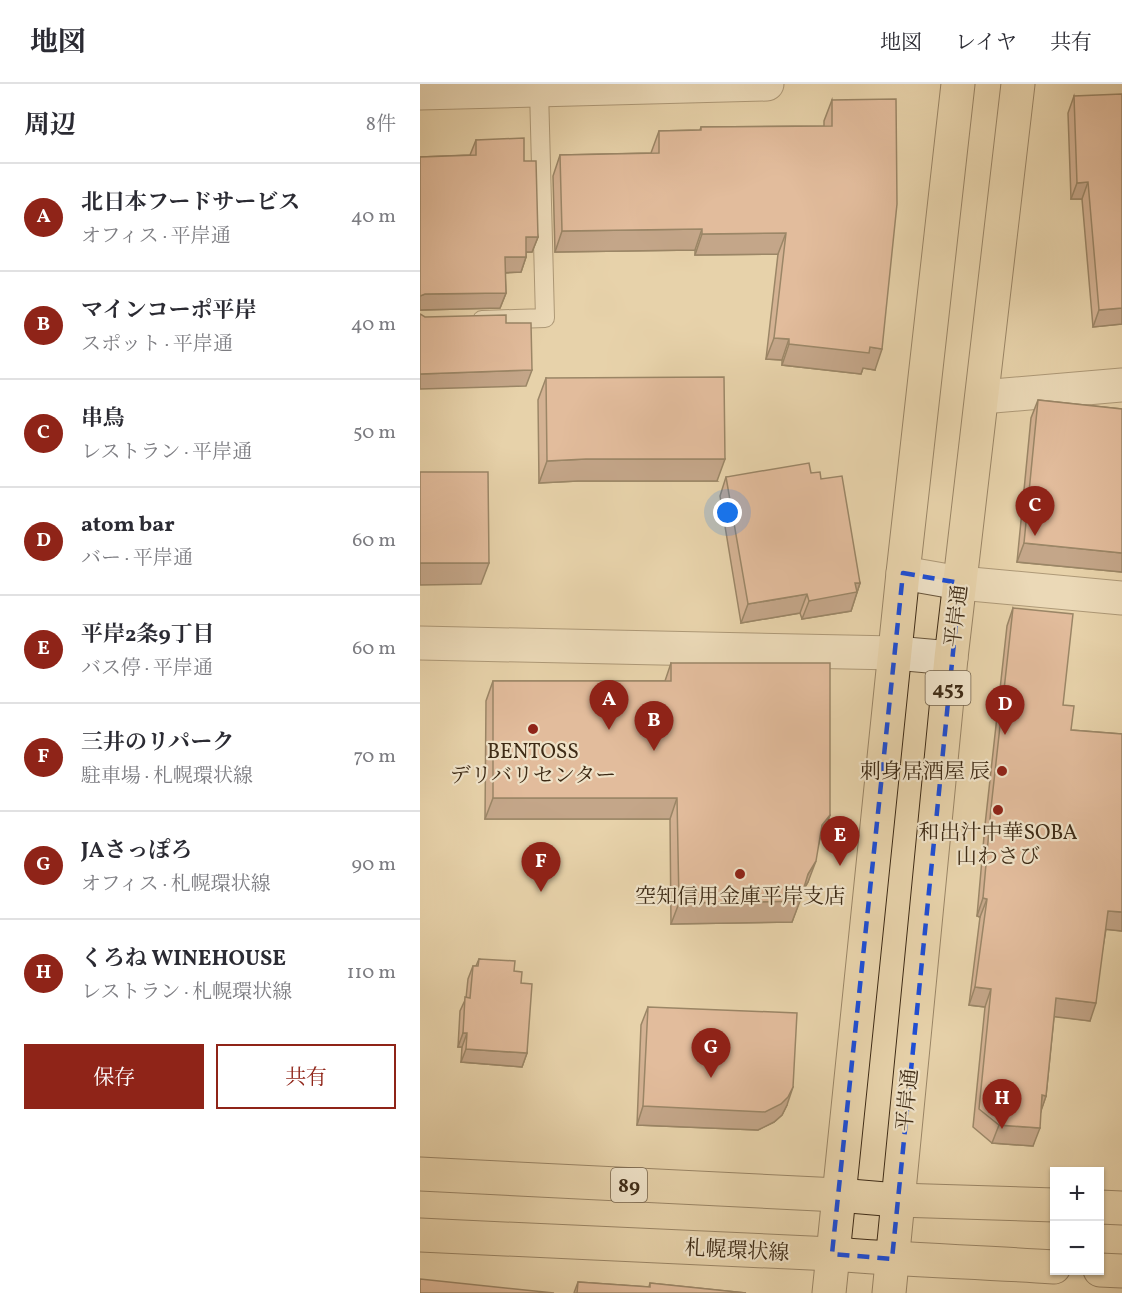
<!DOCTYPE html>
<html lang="ja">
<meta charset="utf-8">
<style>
:root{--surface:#fff;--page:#f7f7f7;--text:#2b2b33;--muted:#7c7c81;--line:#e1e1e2;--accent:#8f2418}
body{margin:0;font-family:Vollkorn,"Noto Serif JP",serif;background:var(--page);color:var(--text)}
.controls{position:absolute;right:18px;bottom:18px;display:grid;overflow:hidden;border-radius:0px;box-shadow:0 2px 4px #0004}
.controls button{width:54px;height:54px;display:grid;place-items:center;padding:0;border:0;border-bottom:2px solid var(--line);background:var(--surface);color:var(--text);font:30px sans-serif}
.you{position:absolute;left:308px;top:429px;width:21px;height:21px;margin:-15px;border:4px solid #fff;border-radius:50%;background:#1a73e8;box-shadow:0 0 0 9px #1a73e833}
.badge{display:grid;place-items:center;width:39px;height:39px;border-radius:50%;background:var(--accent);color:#fff;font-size:20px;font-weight:700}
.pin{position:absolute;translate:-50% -50px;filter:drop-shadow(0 2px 3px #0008)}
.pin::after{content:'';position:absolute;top:32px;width:21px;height:18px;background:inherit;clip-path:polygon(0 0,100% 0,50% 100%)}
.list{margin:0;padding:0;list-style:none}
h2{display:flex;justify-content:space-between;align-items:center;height:78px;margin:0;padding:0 24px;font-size:26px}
h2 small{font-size:20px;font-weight:400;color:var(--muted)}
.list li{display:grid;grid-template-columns:39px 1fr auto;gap:18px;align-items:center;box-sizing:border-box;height:108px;padding:0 24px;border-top:2px solid var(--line)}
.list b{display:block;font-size:22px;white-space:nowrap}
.list p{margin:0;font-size:20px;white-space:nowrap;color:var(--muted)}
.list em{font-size:20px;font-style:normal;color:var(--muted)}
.actions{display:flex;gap:12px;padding:18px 24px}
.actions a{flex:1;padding:14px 0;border:2px solid var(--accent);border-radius:0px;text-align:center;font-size:21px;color:var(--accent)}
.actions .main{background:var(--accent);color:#fff}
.map{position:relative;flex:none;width:702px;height:1209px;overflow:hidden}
header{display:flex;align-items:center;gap:36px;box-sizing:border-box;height:84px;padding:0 30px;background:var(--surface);border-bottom:2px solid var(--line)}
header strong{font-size:28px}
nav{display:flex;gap:33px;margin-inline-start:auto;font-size:21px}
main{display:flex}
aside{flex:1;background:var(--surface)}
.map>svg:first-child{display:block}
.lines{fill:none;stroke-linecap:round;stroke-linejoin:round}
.service-casing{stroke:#68553b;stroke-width:20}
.minor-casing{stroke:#68553b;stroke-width:35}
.tertiary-casing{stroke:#68553b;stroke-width:35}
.primary-casing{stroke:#3e2b16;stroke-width:35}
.trunk-casing{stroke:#3e2b16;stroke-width:35}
.service{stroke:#efe2c8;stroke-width:18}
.minor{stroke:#efe2c8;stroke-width:33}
.tertiary{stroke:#efe2c8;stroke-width:33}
.primary{stroke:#e7d2aa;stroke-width:33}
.trunk{stroke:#e7d2aa;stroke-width:33}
.wall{fill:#bc8c79;stroke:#3e2b16;stroke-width:1.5}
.shaded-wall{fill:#997263;stroke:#3e2b16;stroke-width:1.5}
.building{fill:#dba38d;stroke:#3e2b16;stroke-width:1.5}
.marked{fill:none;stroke:#1d4ed8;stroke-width:4.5;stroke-dasharray:12 8;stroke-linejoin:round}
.poi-dot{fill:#8f2418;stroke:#efe2c8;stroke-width:2}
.labels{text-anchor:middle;stroke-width:4.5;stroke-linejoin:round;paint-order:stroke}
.shield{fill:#efe2c8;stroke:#73624b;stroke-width:1.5}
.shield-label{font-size:20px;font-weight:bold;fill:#3e2b16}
.street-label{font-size:21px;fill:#3e2b16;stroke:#efe2c8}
.poi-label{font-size:21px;fill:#3e2b16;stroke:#efe2c8}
</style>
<header>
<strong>地図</strong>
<nav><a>地図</a><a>レイヤ</a><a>共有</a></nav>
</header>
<main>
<aside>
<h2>周辺<small>8件</small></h2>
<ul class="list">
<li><span class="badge">A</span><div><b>北日本フードサービス</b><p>オフィス · 平岸通</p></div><em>40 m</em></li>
<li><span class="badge">B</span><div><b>マインコーポ平岸</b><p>スポット · 平岸通</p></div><em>40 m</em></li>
<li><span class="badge">C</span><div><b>串鳥</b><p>レストラン · 平岸通</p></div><em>50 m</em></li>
<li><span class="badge">D</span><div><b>atom bar</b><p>バー · 平岸通</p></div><em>60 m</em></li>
<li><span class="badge">E</span><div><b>平岸2条9丁目</b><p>バス停 · 平岸通</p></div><em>60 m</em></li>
<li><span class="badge">F</span><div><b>三井のリパーク</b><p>駐車場 · 札幌環状線</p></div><em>70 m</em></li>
<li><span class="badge">G</span><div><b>JAさっぽろ</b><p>オフィス · 札幌環状線</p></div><em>90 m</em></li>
<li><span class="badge">H</span><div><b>くろね WINEHOUSE</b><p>レストラン · 札幌環状線</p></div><em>110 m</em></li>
</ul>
<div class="actions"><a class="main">保存</a><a>共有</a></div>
</aside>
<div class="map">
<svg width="702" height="1209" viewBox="0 0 702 1209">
<rect width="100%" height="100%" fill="#e7d2aa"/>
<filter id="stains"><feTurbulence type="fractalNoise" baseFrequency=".00333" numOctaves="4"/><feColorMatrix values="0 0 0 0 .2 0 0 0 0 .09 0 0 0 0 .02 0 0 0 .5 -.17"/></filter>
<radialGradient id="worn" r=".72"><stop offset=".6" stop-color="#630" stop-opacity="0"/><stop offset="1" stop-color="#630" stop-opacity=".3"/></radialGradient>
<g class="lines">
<defs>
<polyline id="service" points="62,236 125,234 119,6"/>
<g id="minor">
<polyline points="562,313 702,301"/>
<polyline points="483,489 540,499 702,514"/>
<polyline points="0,559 475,569 531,574"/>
</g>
<polyline id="tertiary" points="0,9 347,0"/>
<g id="primary">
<polyline points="0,1090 418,1111 477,1116 634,1121"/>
<polyline points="680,1123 702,1124"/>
<path d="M0 1151 412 1170C486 1176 560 1178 634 1183"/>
<polyline points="680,1186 702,1187"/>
</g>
<g id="trunk">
<polyline points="409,1209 483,489 538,0"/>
<polyline points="469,1209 531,574 598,0"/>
</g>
</defs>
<use href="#service" class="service-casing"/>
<use href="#minor" class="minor-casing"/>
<use href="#tertiary" class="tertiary-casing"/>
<use href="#primary" class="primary-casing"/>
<use href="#trunk" class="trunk-casing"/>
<use href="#service" class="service"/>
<use href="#minor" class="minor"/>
<use href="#tertiary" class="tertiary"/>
<use href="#primary" class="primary"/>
<use href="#trunk" class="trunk"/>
</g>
<g class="wall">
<polygon points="654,12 702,240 673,243 662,115 651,115 648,29"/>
<polygon points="412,16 455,286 443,284 441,290 362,281 362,276 346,275 358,170 275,171 275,166 135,168 133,92 140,71 231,69 239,47 280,46 281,43 404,42 404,37"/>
<polygon points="56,56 104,77 118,153 112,168 106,168 106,173 101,188 85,189 86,209 80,224 0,226 0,73 50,71"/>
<polygon points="126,294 297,397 158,397 119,399 118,316"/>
<polygon points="618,316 702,325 702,488 597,478 611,334"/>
<polygon points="391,389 401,395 440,499 431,527 382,535 380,529 321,539 300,412 306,393"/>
<polygon points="593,524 643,621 651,646 702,650 702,847 686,845 670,937 634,932 626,1012 621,1026 613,1062 572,1059 553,1043 565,923 549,921 560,833 557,832 565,741 587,542"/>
<polygon points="251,579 410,731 402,752 400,755 388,798 383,807 372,838 251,840 250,735 65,735 66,617 73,597 245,597"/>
<polygon points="59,875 94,887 101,899 107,969 102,983 41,978 42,963 38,963 40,927 46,914 48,895 53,882 56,882"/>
<polygon points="228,923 367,1021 362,1031 354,1038 338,1046 217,1041 221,941"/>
<polygon points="158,1198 229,1203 230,1199 326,1209 154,1209"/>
</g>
<g class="shaded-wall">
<polygon points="668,98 662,115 651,115 657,99"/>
<polygon points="282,145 275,166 135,168 142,147"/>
<polygon points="366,149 358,170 275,171 282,150"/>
<polygon points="106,153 118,153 112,168 100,168"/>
<polygon points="85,173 106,173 101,188 79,189"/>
<polygon points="86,209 80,224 0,226 0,212 5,210"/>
<polygon points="702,224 702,240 673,243 679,226"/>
<polygon points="354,254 369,255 362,276 346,275"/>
<polygon points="369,260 450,263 462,265 455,286 443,284 441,290 362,281"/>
<polygon points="112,286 106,302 0,305 0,290"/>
<polygon points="166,375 305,375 297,397 158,397 119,399 127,377"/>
<polygon points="604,459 702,469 702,488 597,478"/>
<polygon points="0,479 69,479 61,500 0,501"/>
<polygon points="435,499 440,499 431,527 382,535 389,517"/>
<polygon points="387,510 380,529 321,539 328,520"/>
<polygon points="73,714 257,714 250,735 65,735"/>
<polygon points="410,731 402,752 395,762 402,741"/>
<polygon points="396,777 388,798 380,811 388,790"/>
<polygon points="563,814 567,815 560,833 557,832"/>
<polygon points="380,817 372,838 251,840 259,819"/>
<polygon points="688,827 702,828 702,847 682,845"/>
<polygon points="555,903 571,905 565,923 549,921"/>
<polygon points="636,914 676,919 670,937 629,932"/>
<polygon points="43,949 47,949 42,963 38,963"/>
<polygon points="46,965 107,969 102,983 41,978"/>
<polygon points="373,1003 367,1021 362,1031 354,1038 338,1046 217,1041 223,1022"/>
<polygon points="622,1011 626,1012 620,1030"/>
<polygon points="579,1041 620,1044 613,1062 572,1059"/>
</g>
<g class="building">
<polygon points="702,10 702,224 679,226 668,98 657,99 654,12"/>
<polygon points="476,15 477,120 462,265 450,263 449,269 369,260 369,255 354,254 366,149 282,150 282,145 142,147 140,71 239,69 239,47 281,46 281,43 412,42 412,16"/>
<polygon points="104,54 104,77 116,77 118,153 106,153 106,173 85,173 86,209 5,210 0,212 0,73 56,71 56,56"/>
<polygon points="0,230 5,233 86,231 86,239 111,239 112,286 0,290"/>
<polygon points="304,293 305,375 166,375 127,377 126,294"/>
<polygon points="618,316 702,325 702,469 604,459"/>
<polygon points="389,379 391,389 400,388 401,395 422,392 440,499 435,499 437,508 389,517 387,510 328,520 306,393"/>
<polygon points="0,388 68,388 69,479 0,479"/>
<polygon points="593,524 653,530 643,621 654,622 651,646 702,650 702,828 688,827 676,919 636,914 626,1012 622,1011 620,1044 579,1041 559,1025 571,905 555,903 567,815 563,814 571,724"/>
<polygon points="251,579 410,579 410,731 402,741 396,777 388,790 380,817 259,819 257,714 73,714 73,597 251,597"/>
<polygon points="59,875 95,877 94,887 102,888 101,899 112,900 107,969 46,965 47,949 43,949 45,913 50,914 53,882 58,882"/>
<polygon points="228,923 377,929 373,1003 368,1013 361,1020 345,1028 223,1022"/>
<polygon points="0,1195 134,1209 0,1209"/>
<polygon points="158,1198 230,1203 230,1199 326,1209 157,1209"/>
</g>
<path d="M0 0H702V1209H0ZM483 489 540 499 472 1175 412 1170Z" fill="#e7d2aa" fill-opacity=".55" fill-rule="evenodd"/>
<path class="marked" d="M483 489 540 499 472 1175 412 1170Z"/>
<g class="poi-dot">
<circle cx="113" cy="645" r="6"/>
<circle cx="582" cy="687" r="6"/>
<circle cx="578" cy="726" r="6"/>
<circle cx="320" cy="790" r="6"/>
</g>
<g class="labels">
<g class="shield">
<rect x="505.5" y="587" width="45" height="34" rx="4.5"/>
<rect x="191" y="1084" width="36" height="34" rx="4.5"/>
</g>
<g class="shield-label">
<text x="528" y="611">453</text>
<text x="209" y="1108">89</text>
</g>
<g class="street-label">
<text transform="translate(536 532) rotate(-83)" y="7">平岸通</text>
<text transform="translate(487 1016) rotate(-84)" y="7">平岸通</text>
<text transform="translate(317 1166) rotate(3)" y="7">札幌環状線</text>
</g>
<g class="poi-label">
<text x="113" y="674">BENTOSS<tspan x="113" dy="24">デリバリセンター</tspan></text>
<text x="570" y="694" text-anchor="end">刺身居酒屋 辰</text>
<text x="578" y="755">和出汁中華SOBA<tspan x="578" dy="24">山わさび</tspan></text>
<text x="320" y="819">空知信用金庫平岸支店</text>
</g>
</g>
<rect width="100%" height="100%" filter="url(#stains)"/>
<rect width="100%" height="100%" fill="url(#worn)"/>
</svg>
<div class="controls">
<button>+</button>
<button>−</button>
</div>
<div class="you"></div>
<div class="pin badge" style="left:189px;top:646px">A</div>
<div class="pin badge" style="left:234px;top:667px">B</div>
<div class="pin badge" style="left:615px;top:452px">C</div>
<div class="pin badge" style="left:585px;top:651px">D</div>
<div class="pin badge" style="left:420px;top:782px">E</div>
<div class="pin badge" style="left:121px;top:808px">F</div>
<div class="pin badge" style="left:291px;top:994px">G</div>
<div class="pin badge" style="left:582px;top:1045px">H</div>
</div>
</main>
